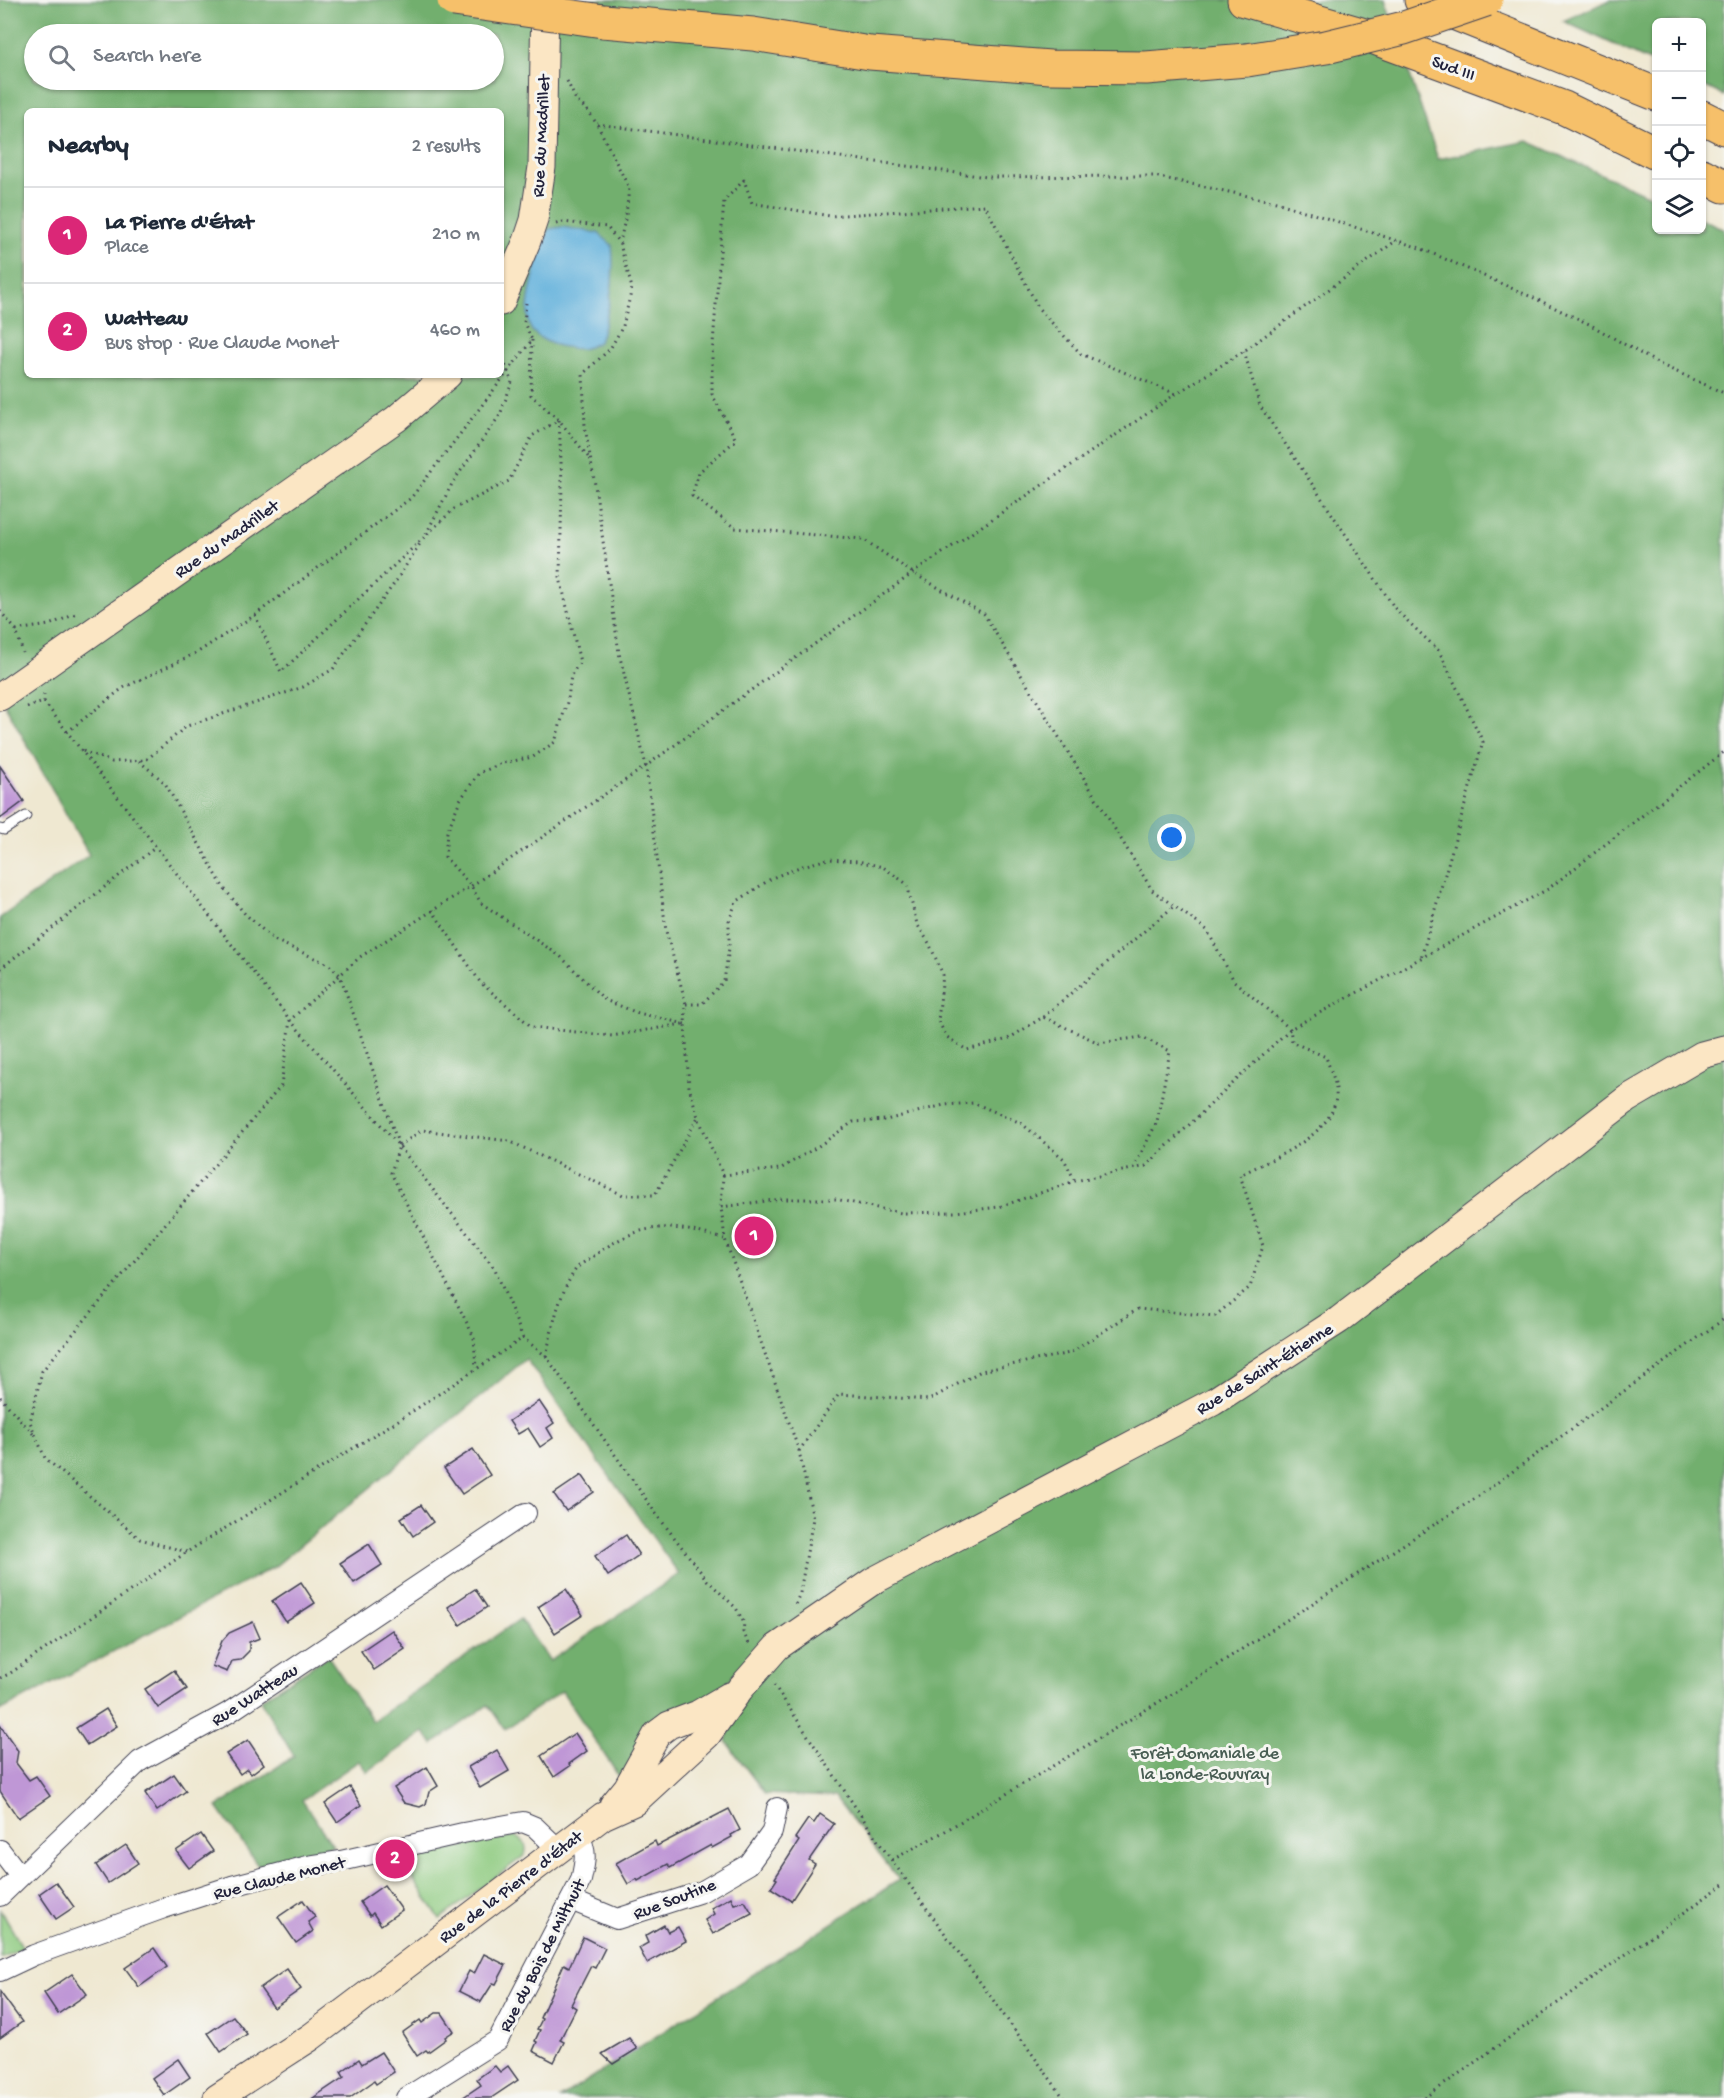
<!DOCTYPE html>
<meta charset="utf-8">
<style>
:root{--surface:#fff;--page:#f6f6f7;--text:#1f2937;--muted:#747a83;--line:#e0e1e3;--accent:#db2777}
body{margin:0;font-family:"Gochi Hand",sans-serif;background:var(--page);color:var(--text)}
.controls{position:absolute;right:18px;top:18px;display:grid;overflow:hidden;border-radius:9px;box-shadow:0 2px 4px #0004}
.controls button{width:54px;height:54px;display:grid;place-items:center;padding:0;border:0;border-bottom:2px solid var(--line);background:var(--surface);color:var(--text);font:30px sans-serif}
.you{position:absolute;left:1172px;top:838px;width:21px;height:21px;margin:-15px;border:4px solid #fff;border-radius:50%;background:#1a73e8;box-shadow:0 0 0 9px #1a73e833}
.badge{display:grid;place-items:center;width:39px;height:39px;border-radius:50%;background:var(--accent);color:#fff;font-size:20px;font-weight:700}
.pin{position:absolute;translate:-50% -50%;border:3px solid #fff;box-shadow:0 2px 6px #0006}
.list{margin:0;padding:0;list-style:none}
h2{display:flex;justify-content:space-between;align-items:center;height:78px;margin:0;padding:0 24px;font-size:26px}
h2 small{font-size:20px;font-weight:400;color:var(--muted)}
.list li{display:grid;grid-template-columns:39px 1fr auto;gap:18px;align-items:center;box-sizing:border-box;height:96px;padding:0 24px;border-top:2px solid var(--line)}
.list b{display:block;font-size:22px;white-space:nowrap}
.list p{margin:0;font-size:20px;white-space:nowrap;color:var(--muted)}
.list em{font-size:20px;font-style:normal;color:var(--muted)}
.icon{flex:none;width:33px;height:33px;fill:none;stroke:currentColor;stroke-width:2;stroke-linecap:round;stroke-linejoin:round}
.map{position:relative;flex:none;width:1724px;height:2098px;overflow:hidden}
.search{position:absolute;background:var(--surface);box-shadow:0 2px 4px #0004;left:24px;top:24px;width:480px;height:66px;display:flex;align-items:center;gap:15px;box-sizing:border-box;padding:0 21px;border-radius:33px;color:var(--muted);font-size:22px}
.panel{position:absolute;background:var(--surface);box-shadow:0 2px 4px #0004;left:24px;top:108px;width:480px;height:270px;border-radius:9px}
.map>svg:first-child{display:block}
.green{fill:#8ecb80;stroke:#58765e;stroke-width:1.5}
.forest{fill:#72af6e;stroke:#4a6854;stroke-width:1.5;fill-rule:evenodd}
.water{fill:#62b1dc;stroke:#426a8c;stroke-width:1.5}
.building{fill:#bf97d6}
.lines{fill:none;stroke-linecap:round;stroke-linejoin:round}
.lane-casing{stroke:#414052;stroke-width:11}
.street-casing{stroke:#414052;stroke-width:22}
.secondary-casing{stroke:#414052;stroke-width:29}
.highway-casing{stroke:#414052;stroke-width:35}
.path{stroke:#414052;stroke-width:3;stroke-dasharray:1.5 4.5;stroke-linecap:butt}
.lane{stroke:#fff;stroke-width:9}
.street{stroke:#fff;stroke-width:20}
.secondary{stroke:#fbe6c4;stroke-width:27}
.highway{stroke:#f6c06b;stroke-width:33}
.highway-bridge-casing{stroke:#414052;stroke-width:35;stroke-linecap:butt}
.highway-bridge{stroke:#f6c06b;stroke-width:33}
.labels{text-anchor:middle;stroke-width:6;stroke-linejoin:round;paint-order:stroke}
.street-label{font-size:18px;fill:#22223b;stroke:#f6f6f2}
.park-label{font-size:18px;fill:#485d53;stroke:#f6f6f2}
</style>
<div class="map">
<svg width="1724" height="2098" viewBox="0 0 1724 2098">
<rect width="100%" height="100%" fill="#f6f6f2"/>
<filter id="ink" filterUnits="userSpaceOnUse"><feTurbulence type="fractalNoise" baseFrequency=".0167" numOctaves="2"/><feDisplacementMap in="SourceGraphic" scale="12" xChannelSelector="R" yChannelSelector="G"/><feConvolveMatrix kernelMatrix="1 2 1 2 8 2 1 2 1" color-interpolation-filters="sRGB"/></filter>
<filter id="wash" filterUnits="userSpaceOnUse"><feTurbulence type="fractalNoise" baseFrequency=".008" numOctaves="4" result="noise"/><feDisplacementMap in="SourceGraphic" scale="24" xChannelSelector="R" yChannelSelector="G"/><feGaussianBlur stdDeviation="1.35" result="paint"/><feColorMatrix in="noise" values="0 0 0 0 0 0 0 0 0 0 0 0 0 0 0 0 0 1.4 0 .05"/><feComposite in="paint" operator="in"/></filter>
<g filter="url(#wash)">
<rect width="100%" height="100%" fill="#efe8d1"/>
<g class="green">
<path d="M514 1836C524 1840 528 1844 525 1855L440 1919 400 1859Z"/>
<polygon points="0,1909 23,1948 0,1958"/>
</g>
<g class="forest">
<path d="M0 0H1385L1438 159 1528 141 1656 199V230H1702V219L1724 229V2098H560L899 1880 835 1797 765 1794 726 1741 743 1669 705 1701 622 1781 562 1691 505 1729 488 1705 433 1744 424 1732 367 1772 359 1761 302 1800 333 1846 258 1866 217 1807 294 1756 260 1700 328 1656 372 1721 520 1619 550 1661 679 1574 526 1359 274 1567 0 1711V918L89 855 0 696ZM34 34H494V80H34ZM27 111H501V375H27Z"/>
<polygon points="1610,0 1724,0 1724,96 1702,85 1702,22 1656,22 1656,64 1563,21"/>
</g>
<path class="water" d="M562 227 598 233 612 245C615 278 610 311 599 342 579 352 580 349 559 346 550 344 536 337 531 329 520 309 541 250 549 229Z"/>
<g id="blocks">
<g class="building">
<polygon points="0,766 24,801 0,819"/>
<polygon points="539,1401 554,1423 547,1428 553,1438 540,1447 528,1428 518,1434 509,1421"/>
<polygon points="473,1449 490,1475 462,1494 444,1468"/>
<polygon points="582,1475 594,1492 566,1511 554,1494"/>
<polygon points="421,1505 433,1522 413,1536 401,1518"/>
<polygon points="626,1535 639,1555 608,1576 595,1556"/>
<polygon points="369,1544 382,1565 354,1583 340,1563"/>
<polygon points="301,1582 315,1603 286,1622 272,1601"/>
<polygon points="475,1589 487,1607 460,1625 448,1607"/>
<polygon points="566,1589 583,1615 555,1633 538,1607"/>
<polygon points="253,1622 260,1638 249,1642 249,1651 240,1660 232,1661 227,1672 212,1666 222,1641 229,1633"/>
<polygon points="392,1630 405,1649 374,1670 361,1651"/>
<polygon points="174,1670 187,1689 158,1708 145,1689"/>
<polygon points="106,1709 117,1726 87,1745 76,1728"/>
<polygon points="0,1725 18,1751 16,1763 29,1780 36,1776 50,1796 18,1818 0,1791"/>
<polygon points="575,1733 587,1751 569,1764 570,1766 554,1777 541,1756"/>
<polygon points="248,1740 264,1764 251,1774 247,1769 240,1774 226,1754"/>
<polygon points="497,1750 509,1771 480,1788 468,1767"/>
<polygon points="427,1767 438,1786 429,1792 426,1804 420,1807 404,1803 394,1788"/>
<polygon points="174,1774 186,1791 157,1811 145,1793"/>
<polygon points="350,1787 361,1805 337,1822 325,1804"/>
<polygon points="729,1809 740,1830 731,1835 732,1837 712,1848 711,1845 670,1868 668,1864 638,1881 637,1879 628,1884 616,1863 655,1841 657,1846"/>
<polygon points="820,1814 834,1824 809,1860 815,1864 791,1901 771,1888 777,1879 775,1878 799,1841 795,1838 808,1819 814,1823"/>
<polygon points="201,1834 213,1851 189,1868 176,1851"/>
<polygon points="126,1845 138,1863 108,1883 96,1865"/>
<polygon points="56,1882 74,1907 56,1919 39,1894"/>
<polygon points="384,1885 402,1910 381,1925 373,1913 370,1916 360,1902"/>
<polygon points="731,1897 734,1904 745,1901 752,1913 713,1934 705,1920 714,1914 711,1908"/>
<polygon points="303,1900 315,1917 308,1922 313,1931 296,1943 278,1917"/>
<polygon points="664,1925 668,1932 678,1927 686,1941 647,1963 639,1948 648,1943 645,1936"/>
<polygon points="583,1937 605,1948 595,1968 591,1966 571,2005 576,2008 560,2040 564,2042 554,2062 533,2051 537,2042 535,2041 540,2030 537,2029 542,2019 540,2018 564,1964 569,1967"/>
<polygon points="154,1948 167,1967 139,1987 125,1968"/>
<polygon points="484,1954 506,1965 496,1984 493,1983 481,2002 459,1991 469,1971 474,1974"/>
<polygon points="287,1969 301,1989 274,2008 260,1988"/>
<polygon points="72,1974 87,1994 58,2014 44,1993"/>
<polygon points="0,1992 22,2022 0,2038"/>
<polygon points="436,2013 442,2013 454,2031 445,2037 446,2039 428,2052 426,2050 417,2056 402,2033 420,2020 422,2023"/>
<polygon points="233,2016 247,2034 221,2052 208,2033"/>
<polygon points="629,2038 637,2049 613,2064 602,2054"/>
<polygon points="381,2052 394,2072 376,2084 374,2081 350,2098 313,2098 344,2077 341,2072 359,2059 362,2064"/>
<polygon points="178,2059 190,2077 164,2095 152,2078"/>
<polygon points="495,2066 500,2072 508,2066 518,2080 491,2098 462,2098 481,2085 477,2079"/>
</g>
</g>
</g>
<g filter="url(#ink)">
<use href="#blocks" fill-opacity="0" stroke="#414052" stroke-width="1.5"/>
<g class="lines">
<defs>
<polyline id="lane" points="0,829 4,830 26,816"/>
<g id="street">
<polyline points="0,1850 20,1876"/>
<polyline points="0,1896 140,1761 228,1713 526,1513"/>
<polyline points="571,1900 617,1919 701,1892 749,1864 772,1832 777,1808"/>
<polyline points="0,1971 34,1955 164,1908 232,1886 308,1866 341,1861 463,1833 523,1822 535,1827 558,1849"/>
<path d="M406 2098 498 2040 581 1880C585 1863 588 1850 578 1835"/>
</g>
<g id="secondary">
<polyline points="501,302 527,241 534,220 542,167 545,0"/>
<polyline points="0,697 396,419 448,375"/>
<polyline points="613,1805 627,1788 657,1734 669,1725 698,1714 729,1696"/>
<polyline points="217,2098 311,2037 603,1816 634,1802 707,1735 740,1689 777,1647 873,1581 1213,1402 1339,1320 1627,1099 1702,1055 1724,1049"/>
</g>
<g id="highway">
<polyline points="1244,0 1375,38 1564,108 1656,153"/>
<polyline points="1421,0 1656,94"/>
<polyline points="603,21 753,34 870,53 1050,67 1146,68 1247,60"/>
<polyline points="1702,117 1724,128"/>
<polyline points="1702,175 1724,186"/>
</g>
</defs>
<use href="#lane" class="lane-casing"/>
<use href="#street" class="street-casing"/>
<use href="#secondary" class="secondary-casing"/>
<use href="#highway" class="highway-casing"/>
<g class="path">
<polyline points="567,81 576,100 587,110 597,124 629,188 626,215 620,242"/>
<polyline points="597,124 987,177 1154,176 1276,202 1420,248 1534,298 1589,324 1659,364 1724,393"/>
<polyline points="556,224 563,222 607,227 620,244 632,288 623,326 610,349 583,374 585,427 595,485 619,653 646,766 666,931 686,1004 685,1024 689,1087 698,1117 723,1175 721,1207 725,1239 799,1451 813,1518 800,1593 794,1607"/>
<polyline points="532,340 531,395 559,420 589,458"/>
<polyline points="1244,351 1260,406 1396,610 1439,651 1483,742 1421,958"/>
<polyline points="426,534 453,482 500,415 512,382 501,354"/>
<polyline points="0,611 16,630 23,653"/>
<polyline points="255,615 281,672 454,509 509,481 532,436 559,420 562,482 560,578 580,662 571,675 568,699 555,742 533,757 503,763 479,773 460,800 447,832 445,857 471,886 481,903 560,956 605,1000 638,1013 685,1024"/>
<polyline points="16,630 49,625 78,613"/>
<polyline points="44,702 290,1020 399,1146 495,1269 523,1338 546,1356 657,1515 707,1580 736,1608 744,1623 743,1632 750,1646"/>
<polyline points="27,707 44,702 44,693"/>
<polyline points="67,732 123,688 198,652 255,615 411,498 532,340 524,323 526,303"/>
<polyline points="83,751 112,762 146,760 187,726 303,687 333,669 396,581 421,542"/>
<polyline points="139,761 165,783 223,887 245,914 274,940 328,964 340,975 399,1146 391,1173 474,1337 476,1368"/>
<polyline points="432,910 480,982 532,1027 612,1036 683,1024"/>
<polyline points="0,969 156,847"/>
<polyline points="686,1004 702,1004 724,981 729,948 729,921 736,902 772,878 799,867 828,859 858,861 883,867 907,884 917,924 929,943 943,975 938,1021 947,1037 967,1050 1008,1039 1043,1017 1099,1043 1142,1037 1170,1051 1157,1122 1134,1167"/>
<polyline points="1043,1017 1174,906"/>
<polyline points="399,1146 422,1130 509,1141 623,1195 655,1195 698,1117"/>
<polyline points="723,1175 780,1169 817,1147 853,1122 886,1120 944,1105 974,1103 1021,1123 1064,1159 1075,1181"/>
<polyline points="721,1207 781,1199 835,1199 901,1213 955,1212 999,1207 1075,1181 1146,1166 1290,1029 1548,889 1724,752"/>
<path d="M546 1356C553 1326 558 1295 576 1269 581 1263 592 1258 598 1253 644 1220 672 1224 724 1239"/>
<polyline points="0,1397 35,1436"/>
<path d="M799 1451 839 1394 929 1400 981 1371 1070 1353 1138 1309 1215 1316 1250 1287 1263 1246 1240 1175C1273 1158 1340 1134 1336 1089 1335 1079 1329 1067 1326 1057L1292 1042 1290 1029 1234 981 1207 930 1152 890 984 614 913 573 863 539 735 528 692 496 699 472 736 440 712 394V357L724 201 744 180 752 203 830 216 985 205 1039 309 1081 354 1176 394"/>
<polyline points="187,1552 140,1539 45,1458 30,1422 42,1371 281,1086 290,1020 360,957 471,886 646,766 913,573 1176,394 1244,351 1397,240"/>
<polyline points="0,1678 9,1674 187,1552 416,1409 523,1338"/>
<polyline points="774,1685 880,1844 1064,2098"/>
<polyline points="892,1860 945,1831 1177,1691 1480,1495 1724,1319"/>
<polyline points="1425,2098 1724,1884"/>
</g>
<use href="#lane" class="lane"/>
<use href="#street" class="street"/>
<use href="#secondary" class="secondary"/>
<use href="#highway" class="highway"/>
<defs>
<g id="highway-bridge">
<polyline points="454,0 603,21"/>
<polyline points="1247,60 1326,47 1404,28 1486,0"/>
</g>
</defs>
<use href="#highway-bridge" class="highway-bridge-casing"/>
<use href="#highway-bridge" class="highway-bridge"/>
</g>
</g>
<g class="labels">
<g class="street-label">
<text transform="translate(1454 67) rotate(20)" y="6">Sud III</text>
<text transform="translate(540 136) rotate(-87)" y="6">Rue du Madrillet</text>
<text transform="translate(226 538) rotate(-35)" y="6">Rue du Madrillet</text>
<text transform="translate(1264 1368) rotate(-32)" y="6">Rue de Saint-Étienne</text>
<text transform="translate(254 1694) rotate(-33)" y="6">Rue Watteau</text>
<text transform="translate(279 1877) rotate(-14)" y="6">Rue Claude Monet</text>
<text transform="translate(510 1886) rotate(-37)" y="6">Rue de la Pierre d'État</text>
<text transform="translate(674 1898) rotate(-21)" y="6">Rue Soutine</text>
<text transform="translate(541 1955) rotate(-63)" y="6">Rue du Bois de Milthuit</text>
</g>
<g class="park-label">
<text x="1205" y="1758">Forêt domaniale de<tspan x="1205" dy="21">la Londe-Rouvray</tspan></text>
</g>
</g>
</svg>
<div class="controls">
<button>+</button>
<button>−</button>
<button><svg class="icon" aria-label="locate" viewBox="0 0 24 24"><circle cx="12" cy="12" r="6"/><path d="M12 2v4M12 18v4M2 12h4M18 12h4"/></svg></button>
<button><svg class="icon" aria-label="layers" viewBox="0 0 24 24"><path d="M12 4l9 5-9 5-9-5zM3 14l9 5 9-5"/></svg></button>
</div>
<div class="you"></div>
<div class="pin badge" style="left:754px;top:1236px">1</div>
<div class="pin badge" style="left:395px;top:1859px">2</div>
<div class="search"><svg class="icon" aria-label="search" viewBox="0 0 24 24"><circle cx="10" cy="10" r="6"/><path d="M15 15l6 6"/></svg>Search here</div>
<section class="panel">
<h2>Nearby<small>2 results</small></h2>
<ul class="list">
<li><span class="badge">1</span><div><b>La Pierre d'État</b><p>Place</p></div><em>210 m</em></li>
<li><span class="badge">2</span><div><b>Watteau</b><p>Bus stop · Rue Claude Monet</p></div><em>460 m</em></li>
</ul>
</section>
</div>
